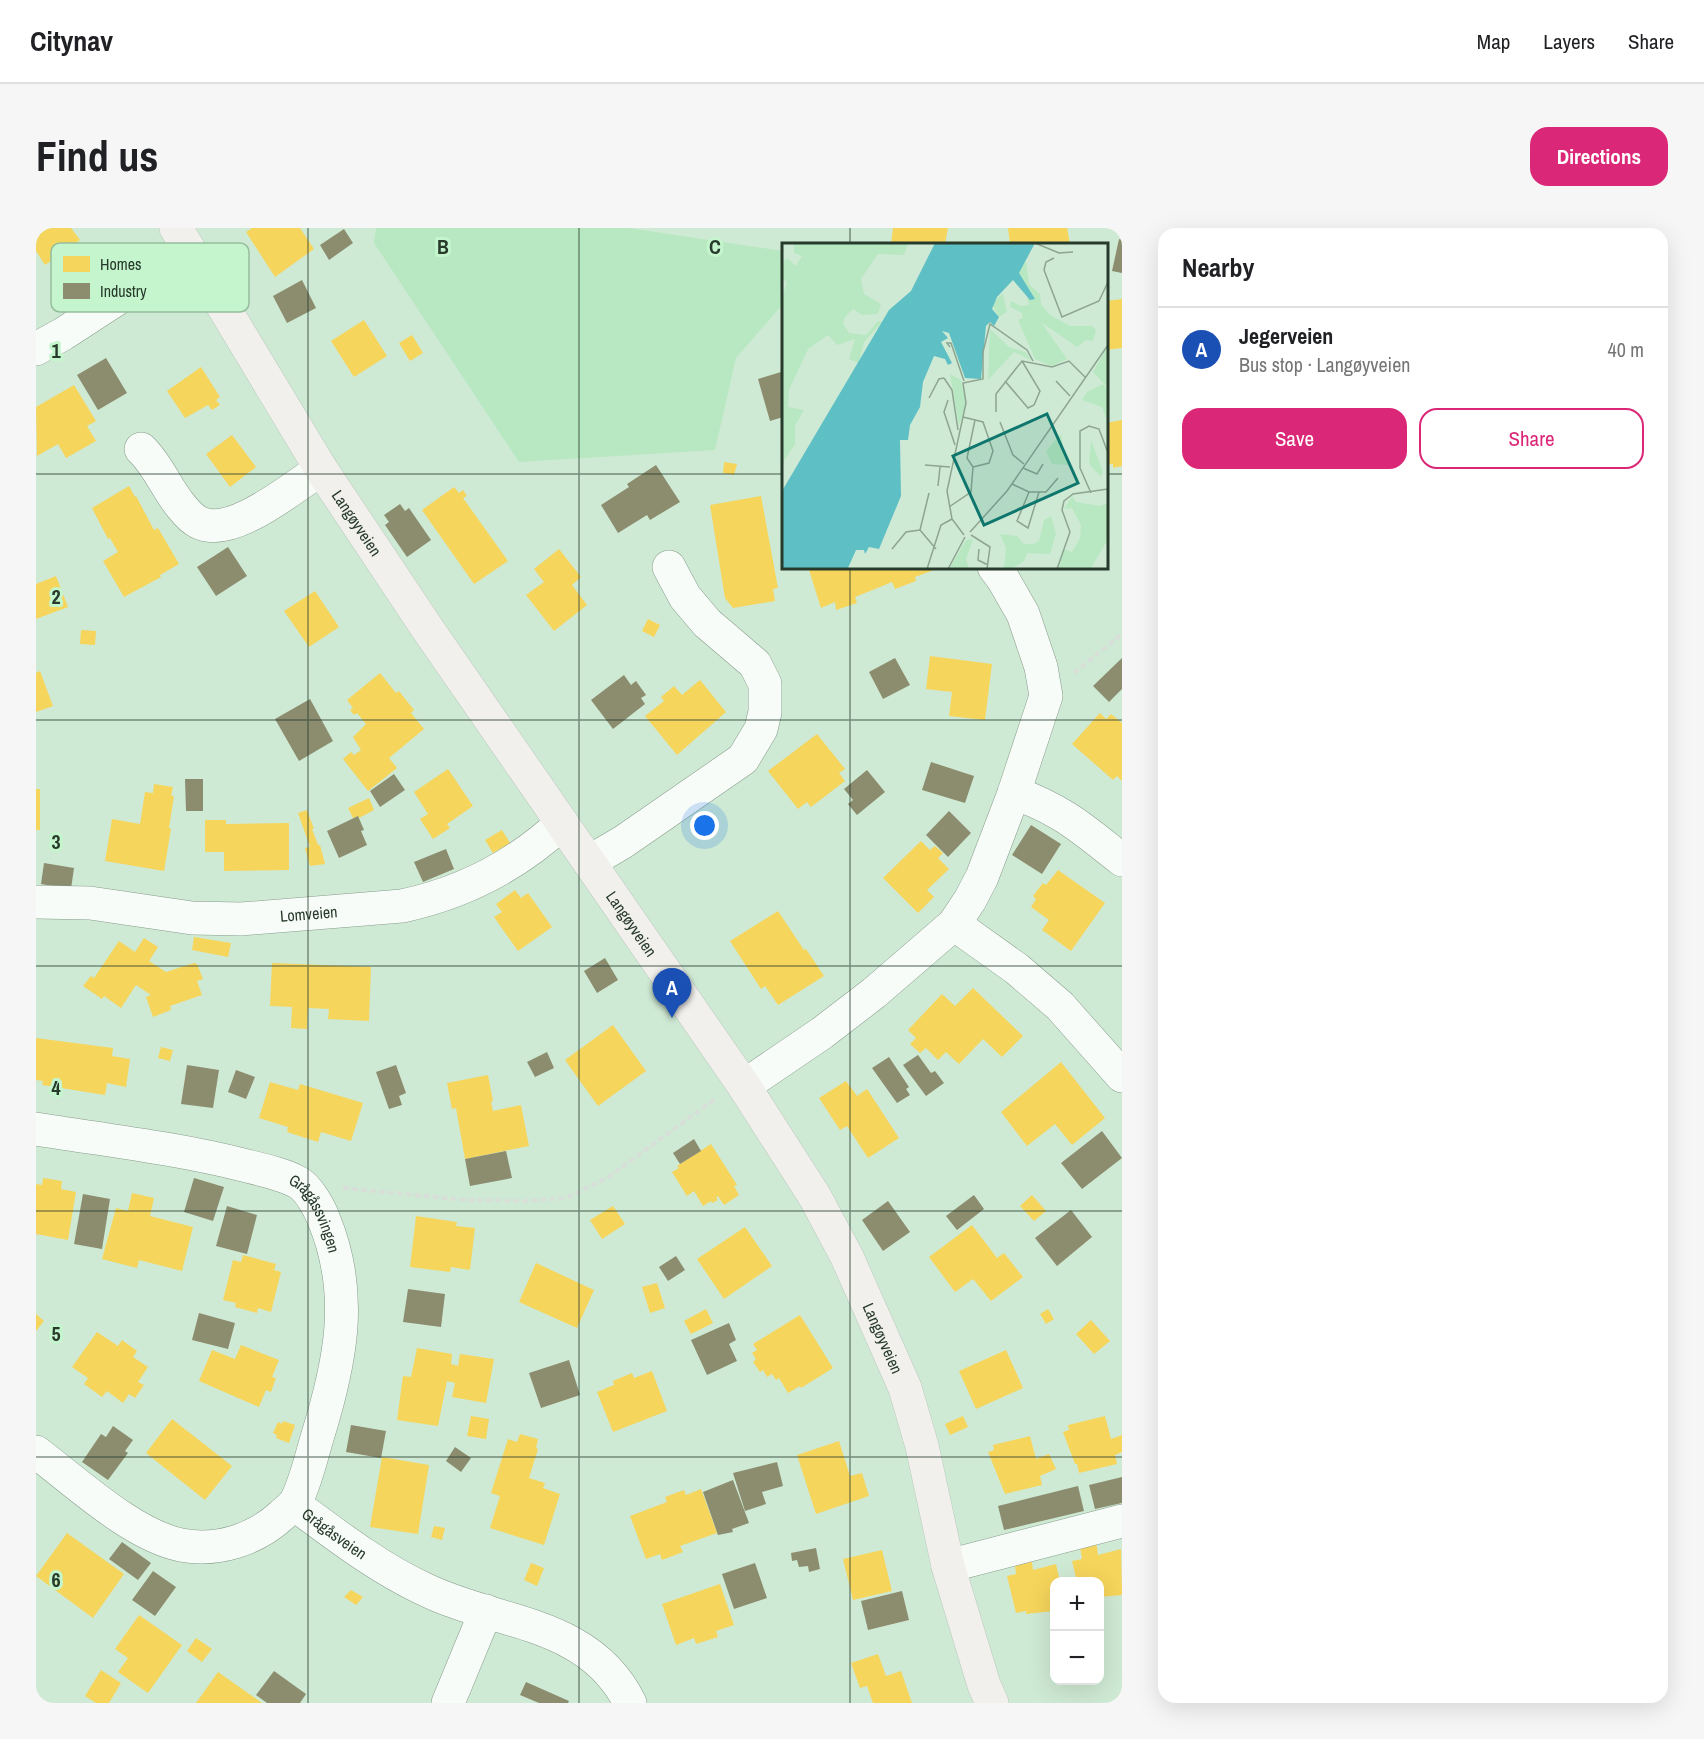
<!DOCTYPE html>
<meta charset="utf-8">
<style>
:root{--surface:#fff;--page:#f6f6f6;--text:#202124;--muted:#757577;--line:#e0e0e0;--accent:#db2777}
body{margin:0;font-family:"Archivo Narrow",sans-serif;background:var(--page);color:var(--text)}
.controls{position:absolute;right:18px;bottom:18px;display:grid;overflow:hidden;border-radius:12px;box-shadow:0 6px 24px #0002}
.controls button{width:54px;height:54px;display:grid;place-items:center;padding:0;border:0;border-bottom:2px solid var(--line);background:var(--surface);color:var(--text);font:30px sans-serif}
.you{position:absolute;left:669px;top:598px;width:21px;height:21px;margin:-15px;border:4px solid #fff;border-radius:50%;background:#1a73e8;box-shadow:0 0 0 9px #1a73e833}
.badge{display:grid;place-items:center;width:39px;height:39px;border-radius:50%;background:var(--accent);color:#fff;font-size:20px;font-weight:700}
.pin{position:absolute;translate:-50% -50px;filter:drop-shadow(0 2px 3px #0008)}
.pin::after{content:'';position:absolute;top:32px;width:21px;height:18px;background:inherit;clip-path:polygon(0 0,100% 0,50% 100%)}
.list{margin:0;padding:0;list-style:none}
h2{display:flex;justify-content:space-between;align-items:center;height:78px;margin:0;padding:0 24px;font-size:26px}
h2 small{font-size:20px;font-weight:400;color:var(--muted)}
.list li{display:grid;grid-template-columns:39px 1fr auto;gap:18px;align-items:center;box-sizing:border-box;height:84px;padding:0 24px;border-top:2px solid var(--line)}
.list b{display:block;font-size:22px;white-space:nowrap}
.list p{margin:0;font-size:20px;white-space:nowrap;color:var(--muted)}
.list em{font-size:20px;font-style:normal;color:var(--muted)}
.actions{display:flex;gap:12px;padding:18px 24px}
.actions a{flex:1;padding:14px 0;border:2px solid var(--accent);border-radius:18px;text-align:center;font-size:21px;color:var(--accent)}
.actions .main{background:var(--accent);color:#fff}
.map{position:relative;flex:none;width:1086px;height:1475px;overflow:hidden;border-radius:18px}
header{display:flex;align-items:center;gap:36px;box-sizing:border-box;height:84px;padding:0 30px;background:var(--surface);border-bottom:2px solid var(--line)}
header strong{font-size:28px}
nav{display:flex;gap:33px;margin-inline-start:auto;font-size:21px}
.intro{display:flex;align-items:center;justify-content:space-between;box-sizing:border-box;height:144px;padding:0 36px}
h1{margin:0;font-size:42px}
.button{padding:15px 27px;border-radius:18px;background:var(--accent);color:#fff;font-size:21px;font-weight:700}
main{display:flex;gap:36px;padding:0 36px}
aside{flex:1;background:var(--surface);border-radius:18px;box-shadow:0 6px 24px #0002}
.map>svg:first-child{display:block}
.green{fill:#b8e8c1}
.homes{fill:#f6d55c}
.industry{fill:#8c8c6e}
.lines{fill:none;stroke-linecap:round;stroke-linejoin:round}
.minor-casing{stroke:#879c8b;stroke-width:34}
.major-casing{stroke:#bac9be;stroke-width:34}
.path{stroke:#d7dfd8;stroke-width:4;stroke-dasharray:6 3;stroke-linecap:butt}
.minor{stroke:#f8fcf9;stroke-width:33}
.major{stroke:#f1f0ec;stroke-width:33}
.grid{fill:none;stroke:#273a2b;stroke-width:1.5;stroke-opacity:0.55}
.labels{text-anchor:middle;stroke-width:6;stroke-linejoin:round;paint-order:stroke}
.street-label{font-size:16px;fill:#273a2b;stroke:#c4f5cd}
.inset-road{fill:none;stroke:#8ca490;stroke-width:1.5}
.view{fill:#0f766e;fill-opacity:0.15;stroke:#0f766e;stroke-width:3}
.inset-edge{fill:none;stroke:#273a2b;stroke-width:3}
.key{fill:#c4f5cd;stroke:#95bd9c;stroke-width:1.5}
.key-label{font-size:16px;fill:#273a2b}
.grid-label{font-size:20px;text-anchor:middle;font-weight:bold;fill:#273a2b;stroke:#c4f5cd;stroke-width:6;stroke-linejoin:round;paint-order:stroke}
</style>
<header>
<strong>Citynav</strong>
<nav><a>Map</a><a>Layers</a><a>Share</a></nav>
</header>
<div class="intro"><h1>Find us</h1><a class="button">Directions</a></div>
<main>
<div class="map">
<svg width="1086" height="1475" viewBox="0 0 1086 1475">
<rect width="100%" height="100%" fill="#cfead4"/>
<polygon class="green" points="340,0 593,0 747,23 747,76 700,130 679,222 483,234 338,15"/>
<g class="homes">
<polygon points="0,0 35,0 44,12 9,37 0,23"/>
<polygon points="216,0 264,0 278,21 239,49 210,4"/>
<polygon points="857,0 912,0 909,16 855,16"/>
<polygon points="972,0 1031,0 1034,16 974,16"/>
<polygon points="1086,71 1086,120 1070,122 1070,73"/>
<polygon points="328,92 351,128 318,149 295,113"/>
<polygon points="376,107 387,125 374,133 363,115"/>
<polygon points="165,139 184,169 180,172 184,177 176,182 172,177 149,190 131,163"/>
<polygon points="38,157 60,193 51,198 60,213 30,230 22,216 1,228 0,179"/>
<polygon points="1086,192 1086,238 1077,240 1077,236 1070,237 1070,195"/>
<polygon points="196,207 220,239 194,259 170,226"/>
<polygon points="688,234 701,236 698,247 687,245"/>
<polygon points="93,258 99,269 100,268 118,302 122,300 143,336 124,347 125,349 88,369 67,333 82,324 74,310 72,311 56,280"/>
<polygon points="418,259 423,265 427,262 431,268 427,270 472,333 438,356 386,282"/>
<polygon points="725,268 742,360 737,361 739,373 697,380 689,370 674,277"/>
<polygon points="523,321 545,349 536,357 551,377 518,403 490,367 508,354 498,341"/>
<polygon points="782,339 906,339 879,349 880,353 859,361 856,354 844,359 819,369 821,375 800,382 799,374 785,380 773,342"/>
<polygon points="20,348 32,379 0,391 0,356"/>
<polygon points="279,363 303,399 273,419 248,383"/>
<polygon points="612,391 624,397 618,409 606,403"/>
<polygon points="45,402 60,403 59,417 44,416"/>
<polygon points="894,428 956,436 949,492 913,488 916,464 890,461"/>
<polygon points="4,443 17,478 0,484 0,445"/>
<polygon points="344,445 360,465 363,463 378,482 375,485 388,501 353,530 361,540 332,563 307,531 315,524 318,527 325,522 317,509 330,496 321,485 318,487 314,482 317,480 311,472"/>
<polygon points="664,452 690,484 641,527 609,488 628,473 625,469 638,458 646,467"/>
<polygon points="1064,485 1070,491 1075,486 1086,495 1086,553 1081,548 1077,552 1036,516"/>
<polygon points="781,506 809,541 803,545 809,553 775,579 771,574 762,581 732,543"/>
<polygon points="412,541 437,578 411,596 414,600 397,611 384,591 392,586 378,564"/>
<polygon points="118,556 137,559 135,568 138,568 133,600 135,601 128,643 69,633 76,591 104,596 109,564 117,565"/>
<rect x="0" y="561" width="4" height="41"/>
<polygon points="333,570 338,582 323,590 322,588 317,590 312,580"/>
<polygon points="271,582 278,601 276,601 282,617 284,617 289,636 274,638 269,620 274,619 262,585"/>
<polygon points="169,592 190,592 190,596 253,595 253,642 188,643 188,624 169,624"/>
<polygon points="466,602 474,615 457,625 449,612"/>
<polygon points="885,613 894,622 899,618 907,625 902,630 913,641 891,662 898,669 882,685 847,650"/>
<polygon points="1022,642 1069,675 1035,723 1006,702 1013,692 995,679 1000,671 997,668 1007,655 1010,657"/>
<polygon points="479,662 485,670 492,665 516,699 482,723 458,689 466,684 460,676"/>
<polygon points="742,683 768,722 770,721 788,748 742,777 729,758 725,761 694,713"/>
<polygon points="158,709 195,715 192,729 156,722"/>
<polygon points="108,710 122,719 113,733 130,744 158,735 161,736 167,751 161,753 166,767 134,778 135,782 117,789 110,769 115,767 100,757 85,780 68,768 66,771 47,758 55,748 58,750 83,713 99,724"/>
<polygon points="236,735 335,739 333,793 292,791 293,781 272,780 271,801 255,800 256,779 234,778"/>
<polygon points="937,760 987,808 966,829 947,811 923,836 910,824 902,832 890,820 884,825 874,816 880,810 872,802 906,766 919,778"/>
<polygon points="577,797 610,843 562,878 529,832"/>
<polygon points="0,810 77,820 76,828 94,831 90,859 71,855 69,867 6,857 7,853 0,852"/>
<polygon points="125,819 137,822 134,833 122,830"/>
<polygon points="1025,834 1069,890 1036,917 1019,896 991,918 965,884"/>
<polygon points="452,847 457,873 455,874 457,883 485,877 493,918 429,931 420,880 416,881 411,855"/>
<polygon points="810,853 821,868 831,861 863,910 832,930 811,898 804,902 783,870"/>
<polygon points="234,854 262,862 264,856 327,875 315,913 285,904 282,914 251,904 252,899 223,890"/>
<polygon points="675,916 701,957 698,958 703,967 688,977 682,968 680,970 682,972 676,975 675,973 667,978 658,963 651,968 636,944 643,940 641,938"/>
<polygon points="7,950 26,953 25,961 40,964 32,1012 0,1006 0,956 6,957"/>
<polygon points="96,965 118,970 114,988 157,999 146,1043 103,1032 101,1040 66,1031 80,980 92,983"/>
<polygon points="996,967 1010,983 998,993 984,978"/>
<polygon points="577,978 589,996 566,1011 554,992"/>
<polygon points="380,988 421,994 420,998 439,1000 434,1042 415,1039 414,1044 374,1039"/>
<polygon points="936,997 961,1030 968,1025 987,1049 955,1073 937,1051 919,1064 893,1029"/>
<polygon points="709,999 736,1038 688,1071 661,1031"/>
<polygon points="207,1027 240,1036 238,1042 245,1044 235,1084 222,1080 221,1085 199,1079 200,1075 187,1072 197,1032 205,1034"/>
<polygon points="500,1035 558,1062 541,1100 483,1074"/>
<polygon points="621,1055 629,1080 614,1085 606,1059"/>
<polygon points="670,1081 677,1095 655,1106 648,1093"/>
<polygon points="1012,1081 1018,1091 1010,1096 1004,1086"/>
<polygon points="0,1086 8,1093 0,1103"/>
<polygon points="764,1087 797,1140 765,1160 764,1158 752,1165 743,1150 740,1152 736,1146 731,1149 727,1142 724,1144 717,1134 720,1131 716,1125 721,1122 717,1116"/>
<polygon points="1055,1092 1074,1113 1058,1126 1040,1106"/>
<polygon points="61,1104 82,1118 86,1112 101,1123 97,1129 112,1139 102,1154 108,1157 99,1170 93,1166 87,1175 71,1163 66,1169 48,1156 52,1150 36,1139"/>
<polygon points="205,1117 243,1132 236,1149 240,1150 235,1164 230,1162 223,1179 163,1153 176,1122 199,1131"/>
<polygon points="381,1120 416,1126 415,1136 422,1138 424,1126 458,1131 450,1175 416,1169 419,1155 411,1153 402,1198 361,1192 367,1148 375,1149"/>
<polygon points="970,1122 987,1160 940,1181 923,1143"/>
<polygon points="616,1143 631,1183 577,1204 561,1164 578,1157 577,1153 596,1145 598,1150"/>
<polygon points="435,1188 453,1191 450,1211 431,1208"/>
<polygon points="927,1188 932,1199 914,1207 909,1196"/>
<polygon points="1069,1188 1075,1211 1086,1207 1086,1224 1079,1227 1081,1236 1043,1245 1041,1236 1039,1236 1027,1204 1033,1202 1032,1197"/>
<polygon points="136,1191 196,1238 169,1272 110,1225"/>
<polygon points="247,1193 259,1197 253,1215 240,1210 241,1207 237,1205 242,1194 246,1196"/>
<polygon points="484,1206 502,1211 500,1220 502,1221 493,1250 509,1255 507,1260 524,1266 508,1317 454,1300 464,1268 455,1265 472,1211 481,1214"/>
<polygon points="994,1208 1000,1231 1013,1226 1020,1241 1004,1248 1006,1257 969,1266 952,1224 958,1222 957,1217"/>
<polygon points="803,1213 814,1248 826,1245 833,1268 780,1286 761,1227"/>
<polygon points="346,1229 393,1237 382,1306 334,1299"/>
<polygon points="665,1261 681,1305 644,1318 647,1324 626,1332 624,1326 610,1331 594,1288 631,1274 629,1269 648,1262 650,1267"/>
<polygon points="398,1298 409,1300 406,1312 395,1309"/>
<polygon points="31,1305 88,1346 57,1390 0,1348"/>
<polygon points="1060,1312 1062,1327 1085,1321 1086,1367 1064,1369 1064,1354 1041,1354 1036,1333 1046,1331 1043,1313"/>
<polygon points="846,1322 856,1363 817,1372 807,1331"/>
<polygon points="995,1327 997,1342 1020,1336 1024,1354 1018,1354 1018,1383 990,1386 990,1383 980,1385 971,1348 980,1346 978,1329"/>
<polygon points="495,1335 508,1340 501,1358 488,1352"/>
<polygon points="684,1356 698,1397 680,1403 682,1409 660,1416 658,1410 640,1417 626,1376"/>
<polygon points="315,1362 327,1369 320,1377 308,1369"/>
<polygon points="103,1387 146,1417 112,1465 82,1444 92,1430 79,1421"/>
<polygon points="160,1410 176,1421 166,1434 151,1423"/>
<polygon points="842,1426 850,1448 865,1443 876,1475 837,1475 831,1458 824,1460 815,1435"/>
<polygon points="65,1442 85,1455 73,1475 60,1475 49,1468"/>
<polygon points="182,1444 226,1475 160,1475"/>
</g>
<g class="industry">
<polygon points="308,1 317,15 293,32 284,17"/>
<polygon points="1083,11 1086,12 1086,45 1076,43"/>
<polygon points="266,52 280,80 251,95 237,68"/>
<polygon points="70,130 91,165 62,182 41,147"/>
<polygon points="745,144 747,151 747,189 734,193 722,151"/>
<polygon points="620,237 644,274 614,292 611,287 582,305 565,277 593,259 591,256"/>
<polygon points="364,276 369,283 373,280 395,312 371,329 349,297 353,294 348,287"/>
<polygon points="192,319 211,348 180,368 161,339"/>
<polygon points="859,430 874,457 847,471 833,444"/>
<polygon points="1086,430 1086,461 1073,474 1057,458"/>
<polygon points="588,447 595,457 600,453 610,467 605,470 609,476 577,501 555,472"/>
<polygon points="274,471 297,513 263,533 239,491"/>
<polygon points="895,534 938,548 929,575 886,562"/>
<polygon points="831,542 849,564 821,587 812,576 817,572 808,561"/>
<polygon points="358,546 369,562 344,579 334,563"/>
<polygon points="149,551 167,551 167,583 150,583"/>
<polygon points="913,583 935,605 912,629 890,607"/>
<polygon points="322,588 328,602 325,603 331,617 303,630 291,603"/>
<polygon points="995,597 1025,616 1006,646 976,627"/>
<polygon points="410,621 418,641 387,654 378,634"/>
<polygon points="8,635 38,640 35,661 5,656"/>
<polygon points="569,730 582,752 561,765 548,743"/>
<polygon points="511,824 518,840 499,849 491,834"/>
<polygon points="882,827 895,845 899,843 908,855 890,868 867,837"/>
<polygon points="853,829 873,859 870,861 874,867 861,875 836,840"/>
<polygon points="151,837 183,842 177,880 145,876"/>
<polygon points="360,837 370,865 363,868 366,877 353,881 340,844"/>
<polygon points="200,842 219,849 210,871 192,864"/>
<polygon points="1066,903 1086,930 1046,961 1025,935"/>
<polygon points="658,911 665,923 644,936 637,925"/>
<polygon points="470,923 476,950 434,958 429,931"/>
<polygon points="158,950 188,959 177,993 148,984"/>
<polygon points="47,966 74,971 66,1021 38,1016"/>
<polygon points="938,967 948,981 921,1002 910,988"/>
<polygon points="852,973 874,1004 847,1023 826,992"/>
<polygon points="191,978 221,987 211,1026 180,1018"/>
<polygon points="1035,982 1056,1009 1021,1038 999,1010"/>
<polygon points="640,1028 649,1042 632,1053 623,1039"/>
<polygon points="372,1061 409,1066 405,1099 367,1094"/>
<polygon points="163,1085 199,1095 192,1121 156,1112"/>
<polygon points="693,1095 700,1112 693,1116 701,1133 671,1147 655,1112"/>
<polygon points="533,1132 544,1167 505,1180 493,1145"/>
<polygon points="315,1197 350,1203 345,1230 310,1224"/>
<polygon points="77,1198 97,1212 89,1223 92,1225 72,1252 46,1234 65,1206 70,1209"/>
<polygon points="419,1219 435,1230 425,1244 410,1233"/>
<polygon points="741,1234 747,1258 726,1264 730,1276 709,1283 697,1245"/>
<polygon points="1086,1249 1086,1275 1059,1281 1053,1257"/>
<polygon points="697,1252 713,1295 696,1301 697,1304 682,1307 667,1264"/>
<polygon points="1042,1258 1048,1283 968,1302 962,1278"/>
<polygon points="86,1314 115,1335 102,1352 73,1331"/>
<polygon points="780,1320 784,1341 773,1344 772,1338 763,1339 761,1332 756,1333 755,1325"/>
<polygon points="719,1335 731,1370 698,1381 686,1346"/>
<polygon points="117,1343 140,1359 119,1388 96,1372"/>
<polygon points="866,1363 873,1392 832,1402 825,1373"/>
<polygon points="238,1443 270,1466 264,1475 231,1475 220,1467"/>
<polygon points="490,1454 533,1473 532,1475 503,1475 484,1467"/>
</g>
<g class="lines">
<defs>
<g id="minor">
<polyline points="0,121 27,106 153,24"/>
<path d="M105 221C122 237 130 260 145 278 149 283 156 291 162 294 195 312 257 259 285 241"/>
<path d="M978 565C1025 581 1048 602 1086 632"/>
<polyline points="553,634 587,614 707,531 725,501 729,484 729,456 719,436 671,395 649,369 633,339"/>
<path id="s1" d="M0 674 54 675 156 690 205 691 366 678C427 665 481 637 526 595"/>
<polyline points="918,696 981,741 1024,778 1086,848"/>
<polyline points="708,858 786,805 838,765 918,696 934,672 946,649 978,565 1010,468 1005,439 987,386 967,351 958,339"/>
<path id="s2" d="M0 901C69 912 139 920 207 937 223 941 248 946 263 955 273 961 284 981 288 992 319 1067 304 1136 281 1210 275 1230 269 1257 259 1275 256 1279 250 1283 246 1287 219 1312 181 1324 145 1317 96 1307 40 1254 0 1224"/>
<path id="s3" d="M258 1276C300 1307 341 1339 388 1361 461 1397 553 1392 594 1475"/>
<polyline points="912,1338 1086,1293"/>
<polyline points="412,1475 450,1383"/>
</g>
<g id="major">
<path id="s4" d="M140 0 285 241 391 400 708 858 779 969 811 1029 869 1160 886 1218 912 1338 948 1457 956 1475"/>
</g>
</defs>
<use href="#minor" class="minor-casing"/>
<use href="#major" class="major-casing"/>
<g class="path">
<polyline points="1038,445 1086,406"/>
<polyline points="307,960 430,972 488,973 530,970 571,950 679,871"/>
</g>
<use href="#minor" class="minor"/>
<use href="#major" class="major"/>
</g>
<path class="grid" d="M272 0V1475M543 0V1475M814 0V16M0 246H747M1070 246H1086M814 339V1475M0 492H1086M0 738H1086M0 983H1086M0 1229H1086"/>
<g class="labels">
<g class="street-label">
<text dy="6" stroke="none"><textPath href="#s4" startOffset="346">Langøyveien</textPath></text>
<text dy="6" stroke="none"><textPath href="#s1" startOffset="274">Lomveien</textPath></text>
<text dy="6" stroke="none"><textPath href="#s4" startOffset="832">Langøyveien</textPath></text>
<text dy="6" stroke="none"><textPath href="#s2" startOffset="304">Grågåssvingen</textPath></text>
<text dy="6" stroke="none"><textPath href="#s4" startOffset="1318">Langøyveien</textPath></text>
<text dy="6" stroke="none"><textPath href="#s3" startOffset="50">Grågåsveien</textPath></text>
</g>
</g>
<g transform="translate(746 15)">
<rect width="326" height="326" fill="#cfead4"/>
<path d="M12 0H126L122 12 96 11 79 36 82 51 99 61 96 71 80 72 71 66 63 74 61 80 67 90 84 92 96 78 100 79 82 99 77 120 67 116 73 96 55 102 46 92 26 106 7 147 6 164 22 167 13 183V201L0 221V56L5 38 0 37V20L5 15 14 23 20 13 12 10ZM244 18 247 41 258 51 259 61 268 72 288 83H310L314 87 311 98 304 97 295 104 259 79 285 116 269 123 253 116 236 77 241 75 240 70 228 64 229 58 239 63 247 62 245 55 252 56 236 30ZM221 50 225 69 217 74 210 61ZM208 86 227 104 243 109 249 117 232 109 206 137ZM325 104V144L311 129ZM168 131 179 137 184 161 177 183ZM321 141 325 146V177L320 164 300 157 305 149ZM279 191 282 209 286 222 270 221 264 208ZM309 197 321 229 319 234 307 221ZM290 253 294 259 318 263 325 260V298L309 325 276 326 281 306 290 309 298 295 299 282 290 265 282 266ZM269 273 274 291 268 311 245 310 242 318 231 325H222L224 305 218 291 235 293 242 301H252L257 298 262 277ZM191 296 184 316 187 325 167 326 184 297Z" fill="#b8e8c1"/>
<path d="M153 0H253L237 30 253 56 248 57 231 37 215 54 210 66 217 74 212 83 208 79 204 83 199 136 183 135 167 90 160 88 166 95 159 99 170 120 166 122 163 116 152 113 141 139 138 164 128 182 126 197H118L119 253 97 306 87 304 83 311 82 307H74L66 325 0 326V248L107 67 129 48Z" fill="#5ebfc5"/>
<path class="inset-road" d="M253 0 277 10 291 9M272 15 264 19 262 27 280 74 317 58 326 39M168 104 165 100H169L182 138M162 135 170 147 176 187M223 138 246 165 252 162 258 148 240 118M274 138 288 153M147 155 157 136 162 135M166 157 162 169 173 202M214 169V151L240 118 270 124 287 118 303 134M181 174 201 179 211 208 207 220 191 224M218 179 231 212 242 221M143 222 168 224M191 224 185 215 193 177M241 225 255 231 261 221M230 241 247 249H264L276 235M156 243 158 224M247 249 235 278 246 285 257 249M309 250 298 225V188L307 183 317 186 326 210M167 264 189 249 191 224M138 287 147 250M138 287 154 306M188 289 225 248 326 102M182 292 170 276 165 248 184 160 181 140 201 136V109L208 81 245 107 251 118M189 292 208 304 205 326M110 306 124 289 138 287M197 306 196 317 206 322M145 326 159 282 170 276M166 326 183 294M275 326 288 289 280 267 282 258 291 251 326 246"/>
<path class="view" d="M265 171 296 240 202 282 171 213Z"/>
<rect width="326" height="326" class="inset-edge"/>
</g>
<rect x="15" y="15" width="198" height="69" rx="9" class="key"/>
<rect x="27" y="28" width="27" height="16" fill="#f6d55c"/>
<rect x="27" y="55" width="27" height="16" fill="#8c8c6e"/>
<g class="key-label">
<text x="64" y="42">Homes</text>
<text x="64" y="69">Industry</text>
</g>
<g class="grid-label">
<text x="407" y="26">B</text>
<text x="679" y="26">C</text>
<text x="20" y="130">1</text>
<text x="20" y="376">2</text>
<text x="20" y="621">3</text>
<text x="20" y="867">4</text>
<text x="20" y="1113">5</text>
<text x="20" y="1359">6</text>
</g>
</svg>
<div class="controls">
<button>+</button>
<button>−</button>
</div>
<div class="you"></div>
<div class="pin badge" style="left:636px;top:790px;background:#1a4fb4">A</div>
</div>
<aside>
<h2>Nearby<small></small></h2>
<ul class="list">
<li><span class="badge" style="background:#1a4fb4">A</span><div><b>Jegerveien</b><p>Bus stop · Langøyveien</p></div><em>40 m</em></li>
</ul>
<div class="actions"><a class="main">Save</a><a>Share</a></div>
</aside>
</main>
